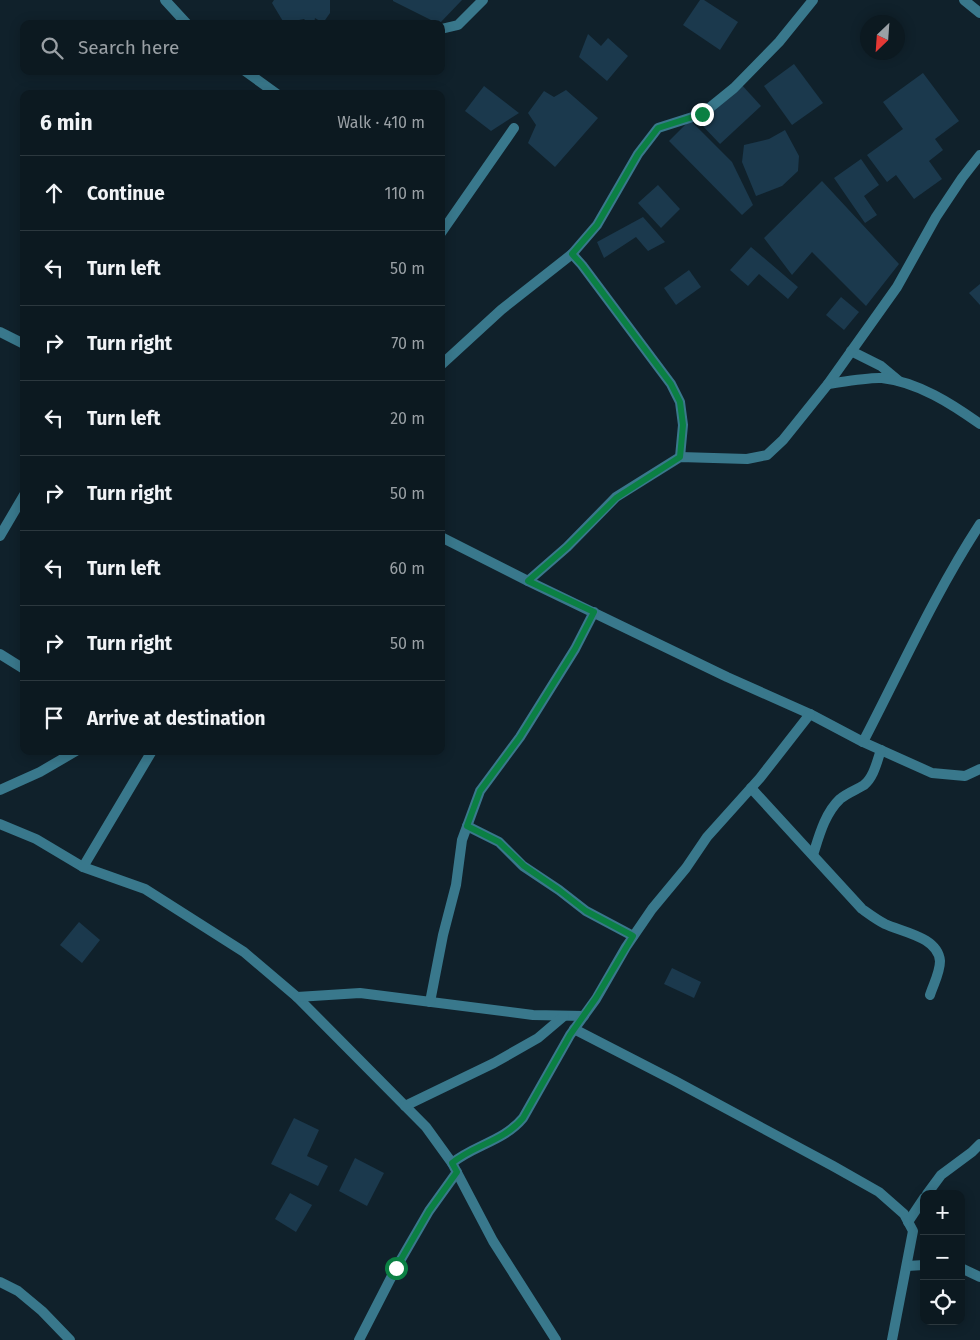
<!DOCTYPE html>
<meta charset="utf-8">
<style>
:root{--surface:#0c1920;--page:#152229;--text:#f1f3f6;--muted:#9aa0a5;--line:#2c383e}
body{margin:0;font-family:"Fira Sans",sans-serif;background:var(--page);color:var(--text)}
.controls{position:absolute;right:15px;bottom:15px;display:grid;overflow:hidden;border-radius:10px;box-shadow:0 2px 12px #0003}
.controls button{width:45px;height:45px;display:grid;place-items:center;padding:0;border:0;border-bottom:1px solid var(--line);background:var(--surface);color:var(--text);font:25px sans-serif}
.compass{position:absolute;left:860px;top:15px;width:45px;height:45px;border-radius:50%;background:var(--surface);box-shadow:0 2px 12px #0003;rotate:205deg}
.stop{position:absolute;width:15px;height:15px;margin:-11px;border:4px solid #0b8043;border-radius:50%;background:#fff}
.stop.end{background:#0b8043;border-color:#fff;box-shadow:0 1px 5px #0008}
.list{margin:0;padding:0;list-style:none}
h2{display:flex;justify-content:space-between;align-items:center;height:65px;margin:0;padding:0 20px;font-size:21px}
h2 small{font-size:16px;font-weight:400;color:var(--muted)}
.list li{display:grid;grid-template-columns:32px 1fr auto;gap:15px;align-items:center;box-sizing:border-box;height:75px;padding:0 20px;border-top:1px solid var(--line)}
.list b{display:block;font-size:19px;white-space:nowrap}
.list em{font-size:16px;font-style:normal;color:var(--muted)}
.icon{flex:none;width:28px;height:28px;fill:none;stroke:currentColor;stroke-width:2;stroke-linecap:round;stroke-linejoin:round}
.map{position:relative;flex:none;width:980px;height:1340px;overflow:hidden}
.search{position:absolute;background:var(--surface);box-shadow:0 2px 12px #0003;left:20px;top:20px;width:425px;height:55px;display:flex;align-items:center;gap:12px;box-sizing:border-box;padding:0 18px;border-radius:10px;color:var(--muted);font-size:19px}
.panel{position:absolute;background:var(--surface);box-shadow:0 2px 12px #0003;left:20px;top:90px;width:425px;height:665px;border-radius:10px}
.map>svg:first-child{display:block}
.building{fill:#1b394d}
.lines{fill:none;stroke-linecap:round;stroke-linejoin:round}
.street{stroke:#39788c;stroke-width:10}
.route{stroke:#0b8043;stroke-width:6}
</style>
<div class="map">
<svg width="980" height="1340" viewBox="0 0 980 1340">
<rect width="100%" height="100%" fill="#10212b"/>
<g class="building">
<polygon points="274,0 330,0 330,13 323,23 315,18 314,24 309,24 304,19 284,23 272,3"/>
<polygon points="393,0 462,0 439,24 393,1"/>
<polygon points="700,0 704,0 738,22 720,50 683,25"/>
<polygon points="588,34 601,46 608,38 628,56 607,81 579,57"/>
<polygon points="794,64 823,103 792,125 764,86"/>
<polygon points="923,73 959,121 935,139 943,150 929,161 942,179 914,199 896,175 887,182 867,155 903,129 883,102"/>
<polygon points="740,83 761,106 720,144 699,122"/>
<polygon points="484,86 519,113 491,131 465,111"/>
<polygon points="566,90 598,118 555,167 528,143 536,125 528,113 544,91 554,97"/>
<polygon points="690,120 732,162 753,205 742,215 669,141"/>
<polygon points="785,130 799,156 798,171 782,186 756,196 742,162 744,145 769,139"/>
<polygon points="861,159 879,185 864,196 877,215 865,223 834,178"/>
<polygon points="822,181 899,264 866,306 812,252 792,275 764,238"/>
<polygon points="658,185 680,209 661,228 638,203"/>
<polygon points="643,217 665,242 648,251 636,237 604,258 597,242"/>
<polygon points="751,247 798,287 788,299 759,274 748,286 730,270"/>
<polygon points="689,270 701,287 676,305 664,288"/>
<polygon points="980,284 980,305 969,293"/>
<polygon points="841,297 859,312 844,330 826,315"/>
<polygon points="79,922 100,940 82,963 60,945"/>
<polygon points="672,968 701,982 694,998 664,984"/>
<polygon points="294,1118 319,1130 307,1156 328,1166 318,1186 271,1164"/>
<polygon points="355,1158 384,1173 367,1206 339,1191"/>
<polygon points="290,1193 312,1205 296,1232 275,1219"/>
</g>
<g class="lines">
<g class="street">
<polyline points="165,0 187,24"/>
<polyline points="964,0 980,13"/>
<polyline points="441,29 458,25 483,0"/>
<polyline points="245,71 277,94"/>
<polyline points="441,233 514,128"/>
<polyline points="572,254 582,265 671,384 680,402 683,425 680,457"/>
<polyline points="0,332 24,344"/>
<polyline points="851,351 881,366 899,381"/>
<polyline points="441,365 501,310 572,254 597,225 638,154 658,128 702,114 734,88 779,42 813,0"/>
<path d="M828 384C842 382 869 377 882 378 918 382 952 404 980 424"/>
<polyline points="0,536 24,495"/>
<polyline points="441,537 528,581 727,677 810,714 863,742 932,773 965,776 980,769"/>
<polyline points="528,581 567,547 616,497 680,457 747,459 767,455 783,440 828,384 897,287 936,217 962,178 980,155"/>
<polyline points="0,654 24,669"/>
<path d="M863 742C901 669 935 593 980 524"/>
<path d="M751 788 862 909C869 914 877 920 885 924 902 932 938 937 940 961 940 973 933 985 930 995"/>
<polyline points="0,790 40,772 76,751"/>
<polyline points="0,824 36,839 83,867 145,889 244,952 297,997 426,1127 452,1163 493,1241 556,1340"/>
<polyline points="467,826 499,842 523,866 559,890 586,911 633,936"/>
<path d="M813 855C819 836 825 813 840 799 847 793 856 790 864 785 874 777 877 761 881 750"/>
<polyline points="83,867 152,751"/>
<polyline points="297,997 360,993 533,1015 584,1016"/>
<polyline points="430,1002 443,935 456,885 462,840 480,791 520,737 575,649 594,612"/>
<polyline points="574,1029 675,1081 833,1166 879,1192 904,1214 913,1231 892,1340"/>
<polyline points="405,1106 494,1063 538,1038 564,1016"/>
<path d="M452 1163C474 1145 504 1141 523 1118L570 1035 596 999 626 947 652 909 686 868 707 837 760 778 810 714"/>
<polyline points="927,1194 941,1175 972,1152 980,1144"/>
<polyline points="908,1222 924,1198"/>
<polyline points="907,1266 924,1265"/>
<polyline points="961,1268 980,1277"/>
<polyline points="0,1282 18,1291 42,1311 70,1340"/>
<polyline points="359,1340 396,1268 429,1211 457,1172"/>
</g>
</g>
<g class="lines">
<path class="route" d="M396 1268 429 1211 457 1172 452 1163C474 1145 504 1141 523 1118L570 1035 596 998 633 936 586 911 559 890 524 866 499 842 467 826 480 791 520 737 575 649 594 612 528 581 567 547 616 498 680 457 683 425 680 402 671 384 582 265 572 254 597 225 638 154 658 128 702 114"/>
</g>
</svg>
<div class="controls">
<button>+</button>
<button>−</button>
<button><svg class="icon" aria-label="locate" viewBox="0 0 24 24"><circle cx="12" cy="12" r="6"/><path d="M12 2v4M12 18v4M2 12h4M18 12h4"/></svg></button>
</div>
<svg class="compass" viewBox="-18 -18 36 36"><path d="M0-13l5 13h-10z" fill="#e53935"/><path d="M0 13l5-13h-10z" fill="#9aa0a5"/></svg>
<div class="stop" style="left:396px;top:1268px"></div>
<div class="stop end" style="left:702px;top:114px"></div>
<div class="search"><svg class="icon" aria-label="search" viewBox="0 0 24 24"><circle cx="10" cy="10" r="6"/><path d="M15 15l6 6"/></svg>Search here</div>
<section class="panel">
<h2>6 min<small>Walk · 410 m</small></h2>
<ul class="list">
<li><svg class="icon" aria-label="ahead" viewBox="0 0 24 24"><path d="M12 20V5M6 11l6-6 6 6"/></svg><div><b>Continue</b></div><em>110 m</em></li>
<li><svg class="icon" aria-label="left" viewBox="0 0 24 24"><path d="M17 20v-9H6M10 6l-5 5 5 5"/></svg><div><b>Turn left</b></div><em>50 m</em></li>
<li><svg class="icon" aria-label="right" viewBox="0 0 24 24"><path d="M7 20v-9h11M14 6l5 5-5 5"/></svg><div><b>Turn right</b></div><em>70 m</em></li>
<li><svg class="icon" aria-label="left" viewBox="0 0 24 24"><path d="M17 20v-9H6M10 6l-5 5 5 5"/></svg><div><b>Turn left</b></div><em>20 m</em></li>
<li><svg class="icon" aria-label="right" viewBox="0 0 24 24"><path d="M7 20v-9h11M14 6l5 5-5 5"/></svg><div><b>Turn right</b></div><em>50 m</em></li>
<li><svg class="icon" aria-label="left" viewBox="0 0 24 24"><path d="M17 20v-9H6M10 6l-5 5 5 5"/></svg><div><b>Turn left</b></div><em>60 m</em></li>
<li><svg class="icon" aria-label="right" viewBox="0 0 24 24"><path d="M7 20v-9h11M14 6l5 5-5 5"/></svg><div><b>Turn right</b></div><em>50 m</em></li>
<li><svg class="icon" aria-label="arrive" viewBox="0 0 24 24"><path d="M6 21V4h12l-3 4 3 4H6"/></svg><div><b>Arrive at destination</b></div></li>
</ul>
</section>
</div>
